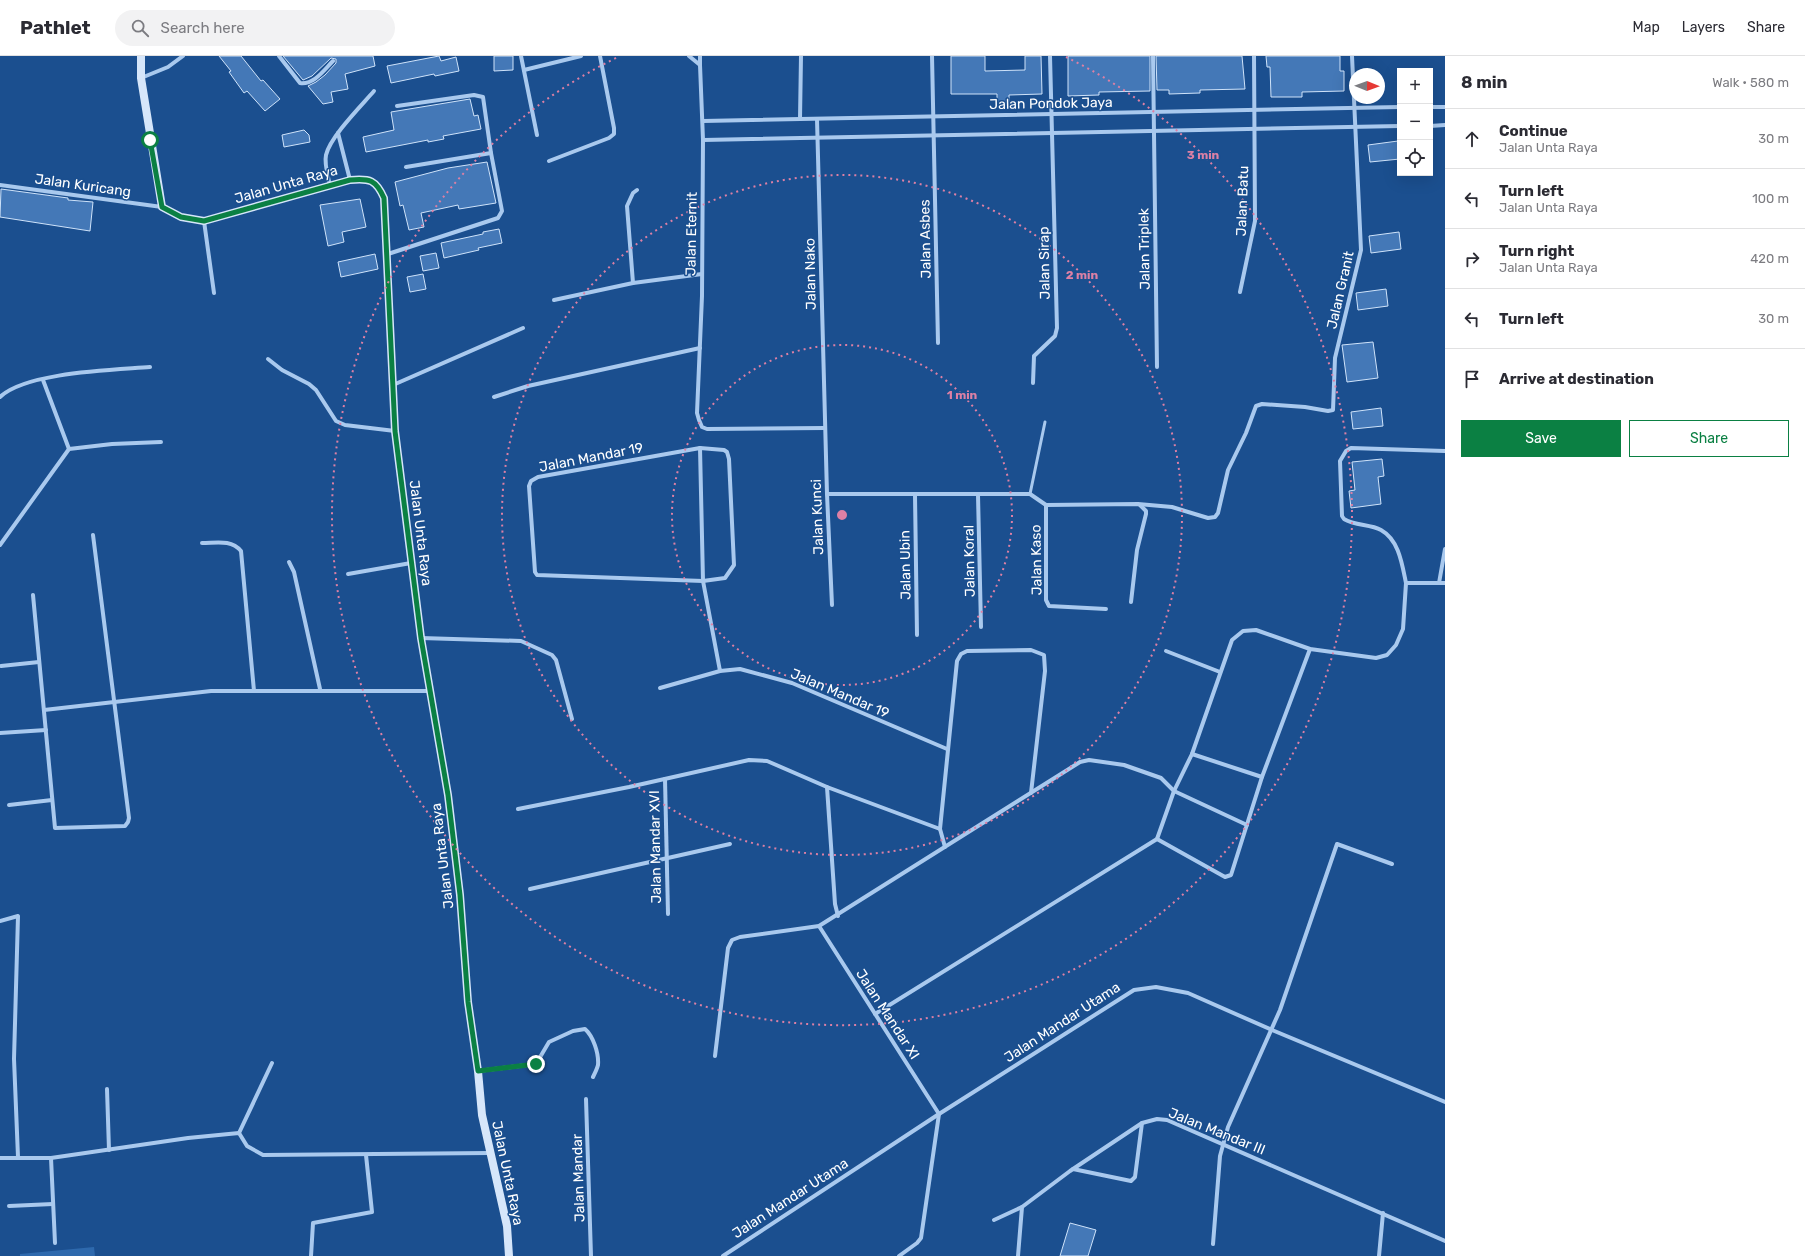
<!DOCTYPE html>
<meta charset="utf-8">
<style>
:root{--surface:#fff;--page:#f2f2f3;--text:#2b2b33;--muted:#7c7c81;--line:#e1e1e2;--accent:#0b8043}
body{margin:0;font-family:Rubik,sans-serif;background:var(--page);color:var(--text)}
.controls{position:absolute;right:12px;top:12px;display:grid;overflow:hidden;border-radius:0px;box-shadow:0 4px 16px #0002}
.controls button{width:36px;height:36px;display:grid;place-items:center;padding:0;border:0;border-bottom:1px solid var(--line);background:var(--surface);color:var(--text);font:20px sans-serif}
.compass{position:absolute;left:1349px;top:12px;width:36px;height:36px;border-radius:50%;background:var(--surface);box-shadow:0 4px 16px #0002;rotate:91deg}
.stop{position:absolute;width:12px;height:12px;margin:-9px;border:3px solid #0b8043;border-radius:50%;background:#fff}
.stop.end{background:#0b8043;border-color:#fff;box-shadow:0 1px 4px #0008}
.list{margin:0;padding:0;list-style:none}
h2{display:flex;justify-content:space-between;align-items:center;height:52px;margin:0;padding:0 16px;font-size:17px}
h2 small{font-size:13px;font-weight:400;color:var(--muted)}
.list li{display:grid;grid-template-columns:26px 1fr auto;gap:12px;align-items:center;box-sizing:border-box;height:60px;padding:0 16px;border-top:1px solid var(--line)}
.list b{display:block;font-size:15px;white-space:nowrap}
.list p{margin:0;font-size:13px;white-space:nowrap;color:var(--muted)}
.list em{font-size:13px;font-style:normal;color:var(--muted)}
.actions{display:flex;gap:8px;padding:12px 16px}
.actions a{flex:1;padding:9px 0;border:1px solid var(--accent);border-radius:0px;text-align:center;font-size:14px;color:var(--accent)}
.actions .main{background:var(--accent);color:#fff}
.icon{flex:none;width:22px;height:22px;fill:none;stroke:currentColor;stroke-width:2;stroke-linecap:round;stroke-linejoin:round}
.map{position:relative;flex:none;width:1445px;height:1200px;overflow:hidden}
header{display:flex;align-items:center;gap:24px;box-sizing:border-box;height:56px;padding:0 20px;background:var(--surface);border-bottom:1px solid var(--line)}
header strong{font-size:19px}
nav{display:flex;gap:22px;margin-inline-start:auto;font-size:14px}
.search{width:280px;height:36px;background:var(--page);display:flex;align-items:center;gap:10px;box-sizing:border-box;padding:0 14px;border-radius:22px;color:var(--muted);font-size:15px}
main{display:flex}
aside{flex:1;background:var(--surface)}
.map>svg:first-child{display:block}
.green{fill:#2e69ad}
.building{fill:#4478b7;stroke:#cfe3fa}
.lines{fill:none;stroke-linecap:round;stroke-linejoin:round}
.lane{stroke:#a9c9ee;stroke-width:3}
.street{stroke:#a9c9ee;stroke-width:4}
.secondary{stroke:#d6e6fa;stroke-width:8}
.route{stroke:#0b8043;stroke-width:5}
.ring{fill:none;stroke:#dd80a5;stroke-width:2;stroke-dasharray:2 4}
.labels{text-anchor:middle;stroke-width:3;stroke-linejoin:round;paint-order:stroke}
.street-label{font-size:14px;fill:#fff;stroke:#1b4f8f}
.centre{fill:#dd80a5;stroke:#1b4f8f;stroke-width:2}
.ring-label{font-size:12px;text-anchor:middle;font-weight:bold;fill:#dd80a5;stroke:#1b4f8f;stroke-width:3;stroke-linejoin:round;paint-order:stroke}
</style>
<header>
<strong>Pathlet</strong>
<div class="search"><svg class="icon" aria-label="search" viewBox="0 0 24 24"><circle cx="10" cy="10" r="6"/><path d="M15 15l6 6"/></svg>Search here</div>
<nav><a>Map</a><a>Layers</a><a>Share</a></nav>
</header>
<main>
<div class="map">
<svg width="1445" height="1200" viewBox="0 0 1445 1200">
<rect width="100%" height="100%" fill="#1b4f8f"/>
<polygon class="green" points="94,1191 95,1200 20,1200 20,1198"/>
<g class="building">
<polygon points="219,0 241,0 261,25 263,24 280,43 265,55 247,35 244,37 229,16 231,15"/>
<polygon points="283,0 373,0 375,10 345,18 348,33 331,36 333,46 323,48 308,30 316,26 325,19 336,7 336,3 331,2 312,20 303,24"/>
<polygon points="439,0 441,5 456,1 459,15 435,20 434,18 391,27 387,10"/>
<polygon points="494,0 513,0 513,14 494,15"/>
<polygon points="951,0 985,0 985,15 1025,14 1025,0 1041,0 1042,38 1009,39 1009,46 997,47 997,38 951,38"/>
<polygon points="1068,0 1150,0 1150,35 1099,36 1099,39 1068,40"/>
<polygon points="1156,0 1242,0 1245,33 1200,34 1200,37 1169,38 1169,34 1157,34"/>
<polygon points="1266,0 1340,0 1340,15 1344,15 1344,35 1302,36 1302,41 1271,41 1270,11 1267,11"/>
<polygon points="470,43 474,60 478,59 481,73 443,80 444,83 428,86 428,84 366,96 363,81 394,74 391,56"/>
<polygon points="304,74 309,79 310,86 284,91 282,79"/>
<polygon points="1398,85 1400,103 1370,106 1368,89"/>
<polygon points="487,106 496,147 459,153 458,149 421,157 424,171 409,174 403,149 400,150 395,126 448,112"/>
<polygon points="1,133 68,142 68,144 93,146 90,175 0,161"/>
<polygon points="360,143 366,171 342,176 344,186 328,190 320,149"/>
<polygon points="499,173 502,187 478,192 479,194 444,202 441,187 483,178 483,176"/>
<polygon points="1399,176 1401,193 1371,197 1369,180"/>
<polygon points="436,197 439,212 423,215 420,200"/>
<polygon points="375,198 378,213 341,221 338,206"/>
<polygon points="423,218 426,233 410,236 407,221"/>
<polygon points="1386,233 1388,250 1358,254 1356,237"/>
<polygon points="1373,286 1378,322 1347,326 1342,289"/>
<polygon points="1381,352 1383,370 1353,373 1351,356"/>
<polygon points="1382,403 1384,420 1378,421 1381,448 1351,452 1349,435 1355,434 1352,406"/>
<polygon points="1070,1167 1096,1174 1088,1200 1060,1200"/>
</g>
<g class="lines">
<polyline class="lane" points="1030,438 1045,366"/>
<g class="street">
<path d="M279 0 300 27C314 29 324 14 333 5"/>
<polyline points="521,0 537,79"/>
<polyline points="689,0 700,9 703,84 702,240 697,357 699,364 702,371 707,373 825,372"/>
<polyline points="700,0 700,9"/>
<polyline points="932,0 938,287"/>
<polyline points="1153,0 1157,311"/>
<polyline points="524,14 581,0"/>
<polyline points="141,22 168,11 183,0"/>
<polyline points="1430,51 1445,51"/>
<polyline points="800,63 801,0"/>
<polyline points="817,63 827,438 832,549"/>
<polyline points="703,65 1400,51"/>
<polyline points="1430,70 1445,69"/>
<polyline points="338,77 350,124"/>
<polyline points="703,84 1400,70"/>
<polyline points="549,105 609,82 614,78 614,72 600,0"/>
<polyline points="406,111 491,97"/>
<polyline points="0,129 162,151"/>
<path d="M330 130C328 120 324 108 326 99 330 81 361 50 374 35"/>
<polyline points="204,165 214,237"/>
<polyline points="388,198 498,162 502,155 491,97 483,41 474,39 397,50"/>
<polyline points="633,227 627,150 633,137 637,134"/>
<polyline points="1240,236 1255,165 1254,0"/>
<polyline points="554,244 633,227 702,218"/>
<polyline points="268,303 282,314 309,328 316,334 336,365 345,369 395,375"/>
<polyline points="43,324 69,393"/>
<polyline points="1033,327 1034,300 1055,280 1057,272 1050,0"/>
<polyline points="393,329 523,272"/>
<path d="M0 341C26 316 114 314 150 311"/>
<polyline points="494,341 528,330 700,292"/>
<polygon points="700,392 724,394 727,396 729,403 734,509 725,522 703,525 537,519 535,516 529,430 531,425 538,421"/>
<polyline points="700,392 703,525 720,615 740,613 792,627 947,693"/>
<path d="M1445 395 1351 392 1346 395 1340 405 1342 460 1344 463C1355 470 1370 468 1381 474 1399 484 1402 508 1406 527H1445"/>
<polyline points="827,438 1030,438 1046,449 1138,448 1172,451 1208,462 1215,461 1218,457 1228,414 1246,377 1256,350 1262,348 1305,351 1328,355 1333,354 1335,302 1361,194 1352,0"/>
<polyline points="915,439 917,579"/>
<polyline points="978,439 981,571"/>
<polyline points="1046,449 1046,544 1049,550 1106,553"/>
<path d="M202 487C216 487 231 483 241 495L254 635"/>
<polyline points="0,489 69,393 112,388 161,386"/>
<polyline points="289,506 294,516 320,633"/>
<polyline points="348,518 411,507"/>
<polyline points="1439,527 1445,493"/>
<polyline points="33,539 55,772 125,770 128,766 129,762 93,479"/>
<polyline points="1131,546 1137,494 1146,458 1146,455 1140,449"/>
<polyline points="421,582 521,585 552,599 556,604 572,663"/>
<polyline points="1166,595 1220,616"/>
<polyline points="1,610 39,606"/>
<polyline points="660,632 720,615"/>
<polyline points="44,654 211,635 429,635"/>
<polyline points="0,677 46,674"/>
<polyline points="1192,698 1262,721"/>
<polyline points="665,723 668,858"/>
<polyline points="9,749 52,744"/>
<polyline points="518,753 629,731 749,704 767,705 827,731"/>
<polyline points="940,773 957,605 961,598 967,595 1031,594 1044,599 1045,615 1031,737"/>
<polyline points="1157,783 1225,821 1231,819 1262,721 1310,593"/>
<polyline points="530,833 730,788"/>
<polyline points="838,860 835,848 827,731 940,773 945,791"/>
<polyline points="0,865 18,860 14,1003 18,1101"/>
<polyline points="819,870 939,1058 921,1182 917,1187 899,1200"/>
<polyline points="875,958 1157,783 1174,735 1192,698 1232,584 1243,575 1256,574 1310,593 1376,602 1387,599 1396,589 1403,573 1406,527"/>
<polyline points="715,1000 728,892 732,884 740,881 819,870 1080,706 1089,704 1124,709 1161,722 1174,735 1247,769"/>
<path d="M478 1015 536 1008 549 986 573 975 585 973C593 980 599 997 598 1009 597 1013 595 1017 593 1021"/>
<polyline points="107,1033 109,1094"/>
<polyline points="586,1043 591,1200"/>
<polyline points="239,1077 272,1007"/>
<polyline points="0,1102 51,1102 188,1082 239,1077 247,1090 263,1099 490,1097"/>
<polyline points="51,1102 55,1187"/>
<polyline points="1073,1113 1131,1125 1135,1121 1142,1067"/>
<polyline points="9,1150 53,1148"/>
<polyline points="994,1164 1022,1151 1070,1115 1142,1067 1157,1063 1167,1064 1445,1185"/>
<polyline points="1213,1188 1220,1100 1228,1071 1280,954 1337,788 1392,808"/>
<polyline points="311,1200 313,1167 372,1156 366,1099"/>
<polyline points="723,1200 939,1058 1134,934 1156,931 1188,937 1272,974 1445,1046"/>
<polyline points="1018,1200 1022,1151"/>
<polyline points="1379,1200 1383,1157"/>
</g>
<path class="secondary" d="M141 0V22L162 151 181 161 204 165 350 124C370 122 376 124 384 142L395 375 421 582 448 739 460 839 468 946 478 1015 482 1059 507 1170 509 1200"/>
</g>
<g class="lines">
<path class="route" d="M150 84 162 151 181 161 204 165 350 124C370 122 376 124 384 142L395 375 421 582 448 739 460 839 468 946 478 1015 536 1008"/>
</g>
<g class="ring">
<circle cx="842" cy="459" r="170"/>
<circle cx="842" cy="459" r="340"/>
<path d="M1066 1A510 510 0 1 1 618 1"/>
</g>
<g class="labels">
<g class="street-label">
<text transform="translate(1051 47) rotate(-1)" y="5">Jalan Pondok Jaya</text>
<text transform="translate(286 128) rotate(-16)" y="5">Jalan Unta Raya</text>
<text transform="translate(83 129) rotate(8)" y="5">Jalan Kuricang</text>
<text transform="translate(1242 145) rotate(-88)" y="5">Jalan Batu</text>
<text transform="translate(691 178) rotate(-89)" y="5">Jalan Eternit</text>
<text transform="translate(925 183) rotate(-91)" y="5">Jalan Asbes</text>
<text transform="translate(1144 193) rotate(-91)" y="5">Jalan Triplek</text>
<text transform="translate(1044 207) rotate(-91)" y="5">Jalan Sirap</text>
<text transform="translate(810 218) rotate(-91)" y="5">Jalan Nako</text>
<text transform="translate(1340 234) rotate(-77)" y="5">Jalan Granit</text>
<text transform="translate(591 401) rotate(-11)" y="5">Jalan Mandar 19</text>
<text transform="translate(817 461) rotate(-92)" y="5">Jalan Kunci</text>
<text transform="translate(421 477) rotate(83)" y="5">Jalan Unta Raya</text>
<text transform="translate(1036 504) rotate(-91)" y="5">Jalan Kaso</text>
<text transform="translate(969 505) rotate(-91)" y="5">Jalan Koral</text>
<text transform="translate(905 509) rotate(-91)" y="5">Jalan Ubin</text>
<text transform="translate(840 637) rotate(23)" y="5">Jalan Mandar 19</text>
<text transform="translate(655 791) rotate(-91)" y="5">Jalan Mandar XVI</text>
<text transform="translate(442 800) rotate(-97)" y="5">Jalan Unta Raya</text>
<text transform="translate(888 958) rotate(57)" y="5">Jalan Mandar XI</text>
<text transform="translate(1062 966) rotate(-33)" y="5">Jalan Mandar Utama</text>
<text transform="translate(1217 1075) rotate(22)" y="5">Jalan Mandar III</text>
<text transform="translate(508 1117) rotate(78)" y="5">Jalan Unta Raya</text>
<text transform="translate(578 1122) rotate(-92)" y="5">Jalan Mandar</text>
<text transform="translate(790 1142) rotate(-33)" y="5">Jalan Mandar Utama</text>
</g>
</g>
<circle cx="842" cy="459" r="6" class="centre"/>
<g class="ring-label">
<text x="1203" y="103">3 min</text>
<text x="1082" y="223">2 min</text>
<text x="962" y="343">1 min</text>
</g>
</svg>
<div class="controls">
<button>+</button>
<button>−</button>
<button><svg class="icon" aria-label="locate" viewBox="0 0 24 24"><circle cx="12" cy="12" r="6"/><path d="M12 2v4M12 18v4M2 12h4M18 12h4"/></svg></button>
</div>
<svg class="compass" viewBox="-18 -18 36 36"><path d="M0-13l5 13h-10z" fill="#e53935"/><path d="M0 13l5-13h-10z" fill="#7c7c81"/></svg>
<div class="stop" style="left:150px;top:84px"></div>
<div class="stop end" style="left:536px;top:1008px"></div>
</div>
<aside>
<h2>8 min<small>Walk · 580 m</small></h2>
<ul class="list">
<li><svg class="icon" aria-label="ahead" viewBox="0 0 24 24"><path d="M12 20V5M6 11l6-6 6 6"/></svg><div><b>Continue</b><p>Jalan Unta Raya</p></div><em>30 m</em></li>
<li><svg class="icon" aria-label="left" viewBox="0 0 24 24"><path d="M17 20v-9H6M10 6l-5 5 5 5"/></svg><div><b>Turn left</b><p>Jalan Unta Raya</p></div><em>100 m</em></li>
<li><svg class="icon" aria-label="right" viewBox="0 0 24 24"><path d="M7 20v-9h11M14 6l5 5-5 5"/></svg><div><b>Turn right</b><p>Jalan Unta Raya</p></div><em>420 m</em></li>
<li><svg class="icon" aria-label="left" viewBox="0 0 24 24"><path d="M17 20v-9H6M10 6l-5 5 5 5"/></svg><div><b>Turn left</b></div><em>30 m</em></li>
<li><svg class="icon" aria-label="arrive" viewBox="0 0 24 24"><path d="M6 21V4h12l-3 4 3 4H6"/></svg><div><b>Arrive at destination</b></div></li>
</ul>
<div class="actions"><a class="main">Save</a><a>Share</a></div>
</aside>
</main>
